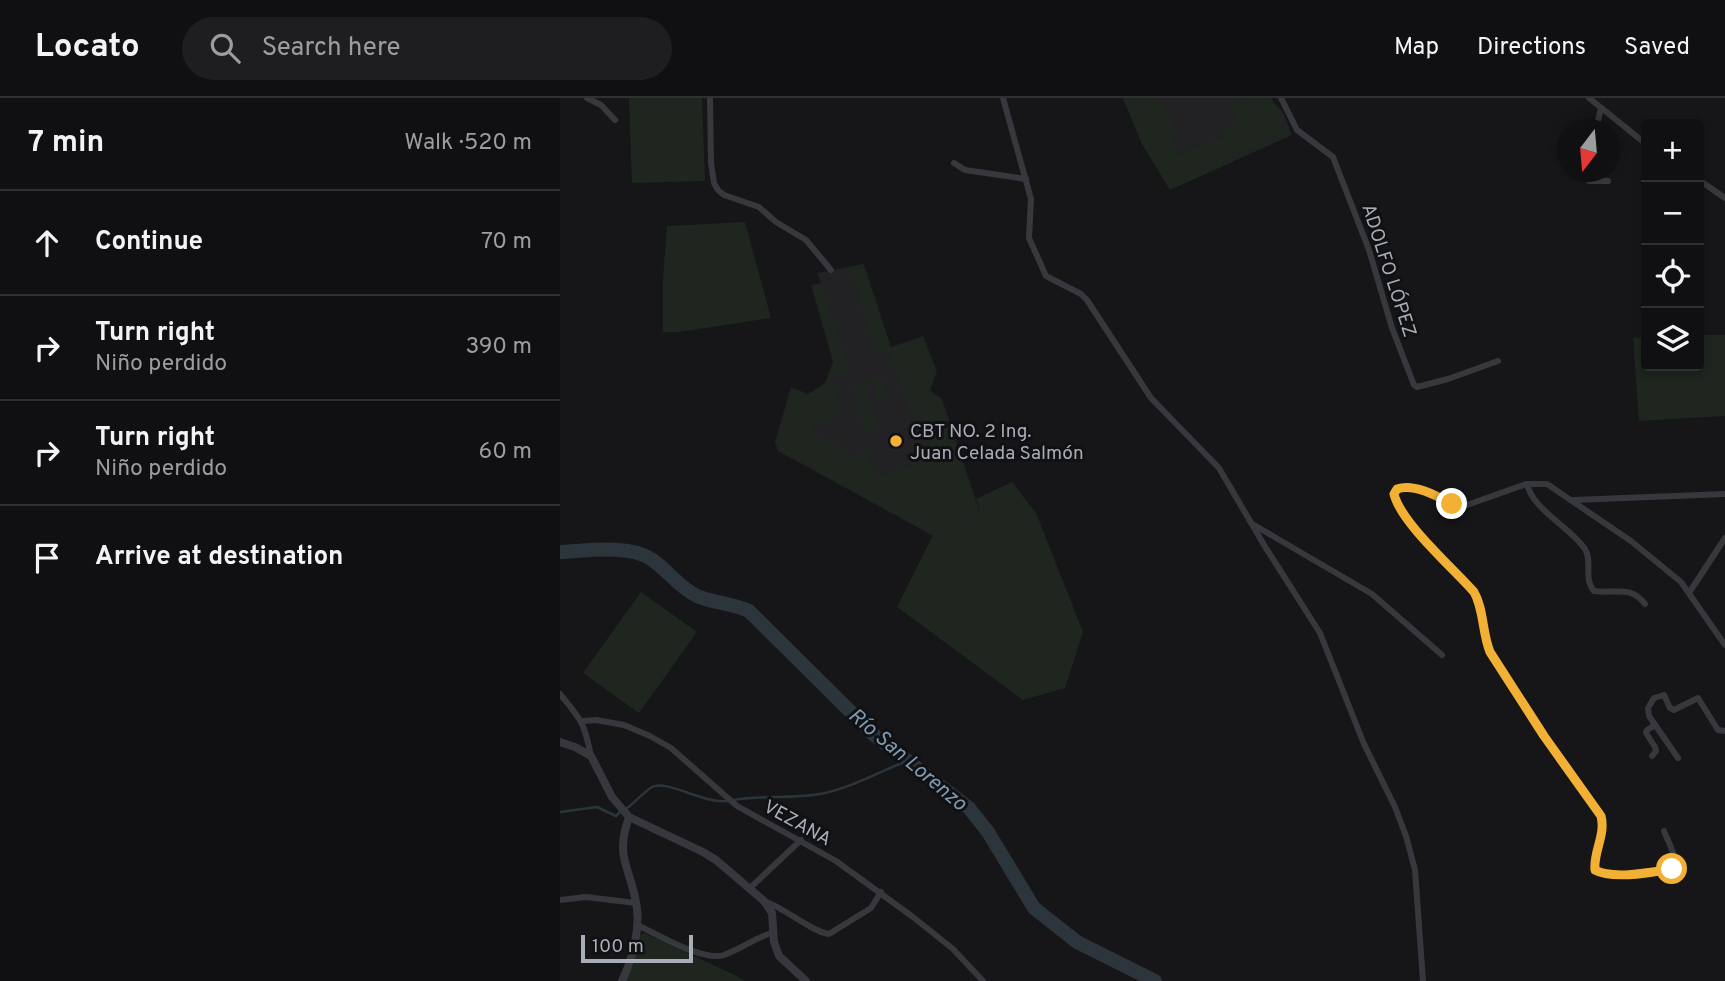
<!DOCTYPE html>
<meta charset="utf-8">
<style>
:root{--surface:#101012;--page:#1e1e20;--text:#f1f3f6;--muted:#9c9d9f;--line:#303032}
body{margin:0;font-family:Overpass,sans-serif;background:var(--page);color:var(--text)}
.controls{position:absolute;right:21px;top:21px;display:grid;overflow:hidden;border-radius:7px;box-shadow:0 4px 10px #0003}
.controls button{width:63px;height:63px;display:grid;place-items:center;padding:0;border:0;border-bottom:2px solid var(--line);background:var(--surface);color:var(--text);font:35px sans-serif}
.compass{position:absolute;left:997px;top:21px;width:63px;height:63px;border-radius:50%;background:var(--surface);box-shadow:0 4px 10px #0003;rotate:196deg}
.scale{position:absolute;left:21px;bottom:18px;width:112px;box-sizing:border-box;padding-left:7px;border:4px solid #a8adb8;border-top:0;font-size:19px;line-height:24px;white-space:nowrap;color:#a8adb8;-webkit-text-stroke:5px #111113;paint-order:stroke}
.stop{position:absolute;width:21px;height:21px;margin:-16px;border:5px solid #f2b134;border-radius:50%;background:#fff}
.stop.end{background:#f2b134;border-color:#fff;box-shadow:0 2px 7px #0008}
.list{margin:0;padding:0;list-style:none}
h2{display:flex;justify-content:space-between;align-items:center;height:91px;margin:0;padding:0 28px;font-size:30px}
h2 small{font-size:23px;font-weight:400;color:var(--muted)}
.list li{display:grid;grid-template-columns:46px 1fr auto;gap:21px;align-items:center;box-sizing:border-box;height:105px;padding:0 28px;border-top:2px solid var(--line)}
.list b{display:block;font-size:26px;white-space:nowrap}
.list p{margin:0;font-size:23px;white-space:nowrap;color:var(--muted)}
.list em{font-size:23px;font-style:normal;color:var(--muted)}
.icon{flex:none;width:38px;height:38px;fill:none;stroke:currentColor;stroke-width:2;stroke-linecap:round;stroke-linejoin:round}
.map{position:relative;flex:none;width:1165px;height:883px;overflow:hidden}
header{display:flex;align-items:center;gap:42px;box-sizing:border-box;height:98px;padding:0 35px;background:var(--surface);border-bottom:2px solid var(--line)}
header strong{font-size:33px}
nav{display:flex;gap:38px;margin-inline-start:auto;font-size:24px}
.search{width:490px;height:63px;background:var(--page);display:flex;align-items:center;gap:18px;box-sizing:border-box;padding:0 24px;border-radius:38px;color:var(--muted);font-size:26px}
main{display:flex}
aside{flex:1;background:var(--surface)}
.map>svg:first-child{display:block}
.built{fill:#222225}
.green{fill:#1e261f}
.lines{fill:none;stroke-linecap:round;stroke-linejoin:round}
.stream{stroke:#2c353c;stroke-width:2.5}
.river{stroke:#2c353c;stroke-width:14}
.minor{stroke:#37383d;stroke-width:6}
.tertiary{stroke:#37383d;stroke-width:8}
.route{stroke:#f2b134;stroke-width:9}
.poi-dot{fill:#f2b134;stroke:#111113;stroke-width:2.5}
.labels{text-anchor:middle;stroke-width:6;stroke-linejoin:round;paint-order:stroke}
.street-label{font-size:19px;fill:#a8adb8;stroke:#111113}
.poi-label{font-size:19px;fill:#a8adb8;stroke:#111113;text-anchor:start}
.water-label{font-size:21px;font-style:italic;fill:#7f9bb3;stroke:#111113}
</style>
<header>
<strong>Locato</strong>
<div class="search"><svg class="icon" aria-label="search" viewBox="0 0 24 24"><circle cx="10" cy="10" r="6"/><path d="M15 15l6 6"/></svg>Search here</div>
<nav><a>Map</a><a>Directions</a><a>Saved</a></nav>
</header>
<main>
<aside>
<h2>7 min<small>Walk · 520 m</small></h2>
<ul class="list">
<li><svg class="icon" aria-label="ahead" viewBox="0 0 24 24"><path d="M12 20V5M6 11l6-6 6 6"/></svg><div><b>Continue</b></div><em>70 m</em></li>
<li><svg class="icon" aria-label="right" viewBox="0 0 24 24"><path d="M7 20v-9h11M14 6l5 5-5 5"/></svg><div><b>Turn right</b><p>Niño perdido</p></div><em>390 m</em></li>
<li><svg class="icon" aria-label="right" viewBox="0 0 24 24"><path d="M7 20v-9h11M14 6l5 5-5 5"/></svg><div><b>Turn right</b><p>Niño perdido</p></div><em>60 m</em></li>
<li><svg class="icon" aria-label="arrive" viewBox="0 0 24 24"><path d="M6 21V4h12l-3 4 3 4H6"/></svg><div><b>Arrive at destination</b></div></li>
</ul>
</aside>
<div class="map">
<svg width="1165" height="883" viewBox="0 0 1165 883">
<rect width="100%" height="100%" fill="#161618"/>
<g class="built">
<polygon points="563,0 709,0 713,10 717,8 722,12 732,37 610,92 582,46"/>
<polygon points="304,166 331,249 363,238 377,273 370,292 382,301 429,441 397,451 218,353 215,344 231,289 248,296 265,285 273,264 251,187 261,185 257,175"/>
</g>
<g class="green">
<polygon points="69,0 142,0 145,83 72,85"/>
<polygon points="563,0 598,0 618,36 612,44 618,57 654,41 655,43 664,39 661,32 679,24 671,6 684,0 711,0 721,15 728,35 663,64 663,68 610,92 582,46"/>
<polygon points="185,124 211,220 119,234 103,234 103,180 107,128"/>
<polygon points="303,166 331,251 363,240 376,273 370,293 381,302 418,412 397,420 420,413 416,401 452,384 476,415 523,534 505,590 463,602 337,509 373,437 219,352 216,344 232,290 248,297 265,286 274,264 252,188 261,186 288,271 274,276 272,282 282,311 274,314 274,318 253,328 260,345 277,342 281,353 285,351 289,361 306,354 316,380 364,364 363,357 371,348 360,312 351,315 328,252 315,255 291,169"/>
<polygon points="1139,237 1165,237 1165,318 1079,323 1073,240 1086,239 1086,268 1139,268"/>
<polygon points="321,278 328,300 317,303 311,280"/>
<polygon points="304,285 310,306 299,309 293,289"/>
<polygon points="312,311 318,330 306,334 300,315"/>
<polygon points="81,494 137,534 79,615 23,575"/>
<polygon points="84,835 175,877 185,883 66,883 74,865 79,838"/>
</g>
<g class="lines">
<g class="stream">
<path d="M174 702C202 697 232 701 260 696 290 690 318 675 346 663"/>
<path d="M66 711C75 704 83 695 92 689 106 681 144 706 167 703"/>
<polyline points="0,714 37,709 56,718 60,714"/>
</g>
<path class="river" d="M0 454C26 453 69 446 91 461 108 472 118 489 137 498 153 505 171 505 189 513L314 637 409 710 428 734 474 810 517 844 595 883"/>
<g class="minor">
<polyline points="27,0 41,7 55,22"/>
<polyline points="150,0 151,65 154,85 158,92 164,97 199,109 216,124 246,142 271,172"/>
<polyline points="443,0 471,101 469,140 486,178 521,196 527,202 591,300 659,370 704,447 760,535 804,646 835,709 846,738 855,772 863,883"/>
<polyline points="721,0 737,32 773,59 809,152 832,230 854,287 857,289 888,281 938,263"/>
<polyline points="1029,0 1086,46"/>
<polyline points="1036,32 1041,10"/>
<polyline points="394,65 405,72 466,81"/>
<polyline points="1027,74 1026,79 1029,83 1048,83"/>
<polyline points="1139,82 1165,100"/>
<path d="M967 386C973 412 1009 428 1025 451 1033 464 1023 480 1034 493 1055 496 1071 487 1085 506"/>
<polyline points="1014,402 1165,396"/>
<polyline points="694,427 812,496 882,557"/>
<polyline points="1129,495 1165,440"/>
<path d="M0 596C22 623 24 624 31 658"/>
<polyline points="23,623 36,622 64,627 90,638 111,650 177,708 276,763 353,819 393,851 423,883"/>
<polyline points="1092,658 1096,653 1095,649 1086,635 1087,632 1095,627"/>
<polyline points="1118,660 1089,618 1088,610 1094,600 1104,597 1110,610 1114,612 1138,600 1158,632 1165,633"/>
<path d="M1104 733C1108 744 1118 759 1113 771 1093 774 1053 782 1035 772 1032 754 1046 737 1041 718L984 638 930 554C922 535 923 510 914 494 897 476 832 415 834 393L843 389 856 391 892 406 907 407 966 386H987L1071 443 1121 484 1165 547"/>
<polyline points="190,790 241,742"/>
<polyline points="0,802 26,799 76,805"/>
<path d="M204 803C225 810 252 834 269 836L311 810 321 794"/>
<path d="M77 827C97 836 143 864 164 857 181 851 195 840 214 834"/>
</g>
<g class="tertiary">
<polyline points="0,644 15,649 31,658 52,699 69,719 143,754 156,762 204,803 212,815 214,844 219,858 246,883"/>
<path d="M62 883C73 860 81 829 76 804 69 767 55 759 69 719"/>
</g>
</g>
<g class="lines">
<path class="route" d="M892 406C877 398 854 385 837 391L834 396C841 425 893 470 914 494 924 511 922 535 930 554L984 638 1041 718C1046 737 1033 754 1035 772 1053 782 1093 774 1112 771"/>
</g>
<circle class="poi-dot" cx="336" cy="343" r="7"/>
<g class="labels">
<g class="street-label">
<text transform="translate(830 172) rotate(72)" y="7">ADOLFO LÓPEZ</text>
<text transform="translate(238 724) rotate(29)" y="7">VEZANA</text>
</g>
<g class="poi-label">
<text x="350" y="339">CBT NO. 2 Ing.<tspan x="350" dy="22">Juan Celada Salmón</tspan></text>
</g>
<g class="water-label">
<text transform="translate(348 661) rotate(40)" y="7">Río San Lorenzo</text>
</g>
</g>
</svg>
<div class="controls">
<button>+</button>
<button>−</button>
<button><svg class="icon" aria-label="locate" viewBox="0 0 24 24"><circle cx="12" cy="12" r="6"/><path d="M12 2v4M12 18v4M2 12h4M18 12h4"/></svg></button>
<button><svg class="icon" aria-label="layers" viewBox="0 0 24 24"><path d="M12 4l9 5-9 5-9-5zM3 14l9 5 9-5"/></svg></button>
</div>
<svg class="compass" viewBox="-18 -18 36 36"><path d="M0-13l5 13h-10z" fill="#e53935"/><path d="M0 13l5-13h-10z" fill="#9c9d9f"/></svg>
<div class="scale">100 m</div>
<div class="stop" style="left:1112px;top:771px"></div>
<div class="stop end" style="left:892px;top:406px"></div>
</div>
</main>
